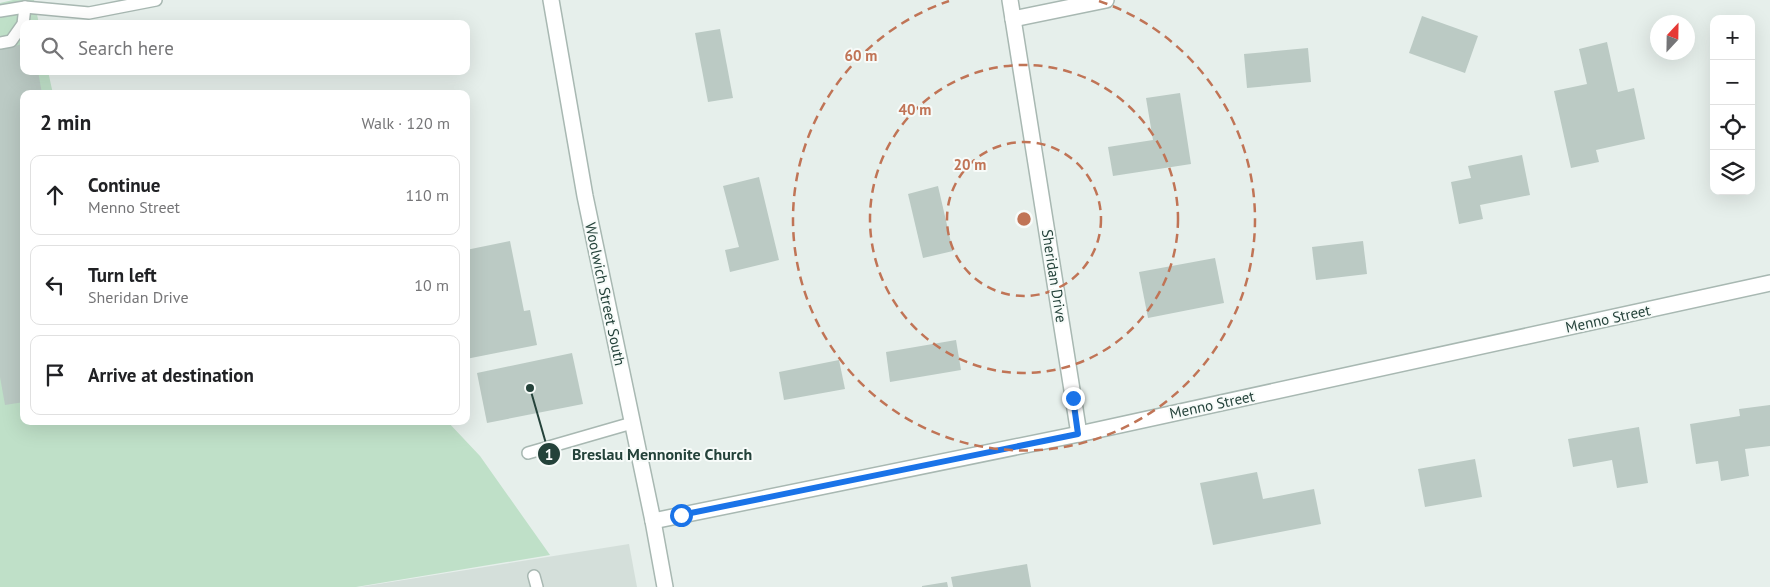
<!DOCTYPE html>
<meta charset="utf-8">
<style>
:root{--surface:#fff;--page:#f2f2f2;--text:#202124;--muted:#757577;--line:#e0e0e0}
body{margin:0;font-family:"PT Sans",sans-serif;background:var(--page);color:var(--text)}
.controls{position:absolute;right:15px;top:15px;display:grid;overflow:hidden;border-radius:10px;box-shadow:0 5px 20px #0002}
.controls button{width:45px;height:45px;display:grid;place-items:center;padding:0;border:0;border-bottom:1px solid var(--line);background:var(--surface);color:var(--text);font:25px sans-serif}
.compass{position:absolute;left:1650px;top:15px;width:45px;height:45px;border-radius:50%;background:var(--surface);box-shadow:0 5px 20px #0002;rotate:22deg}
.stop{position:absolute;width:15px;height:15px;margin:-11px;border:4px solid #1a73e8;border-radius:50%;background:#fff}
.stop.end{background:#1a73e8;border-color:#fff;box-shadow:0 1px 5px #0008}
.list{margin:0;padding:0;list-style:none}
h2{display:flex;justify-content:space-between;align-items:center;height:65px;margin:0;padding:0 20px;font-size:21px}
h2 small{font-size:16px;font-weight:400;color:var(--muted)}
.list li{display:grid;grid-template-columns:32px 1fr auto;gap:15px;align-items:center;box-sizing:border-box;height:80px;margin:0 10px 10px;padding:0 10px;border:1px solid var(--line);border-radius:10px}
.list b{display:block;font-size:19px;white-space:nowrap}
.list p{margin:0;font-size:16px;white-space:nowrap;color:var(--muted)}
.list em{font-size:16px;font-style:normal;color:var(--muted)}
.icon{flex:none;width:28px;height:28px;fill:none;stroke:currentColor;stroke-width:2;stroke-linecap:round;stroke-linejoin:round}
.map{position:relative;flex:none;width:1770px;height:587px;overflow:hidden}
.search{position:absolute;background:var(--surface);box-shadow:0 5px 20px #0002;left:20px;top:20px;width:450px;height:55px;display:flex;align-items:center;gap:12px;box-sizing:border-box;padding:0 18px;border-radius:10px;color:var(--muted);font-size:19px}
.panel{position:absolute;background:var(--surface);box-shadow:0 5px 20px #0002;left:20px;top:90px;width:450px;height:335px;border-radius:10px}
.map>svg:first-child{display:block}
.built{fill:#d4dfda}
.green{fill:#bfe0c8}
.building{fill:#bbcac4}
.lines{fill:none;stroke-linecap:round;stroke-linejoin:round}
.service-casing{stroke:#a8b8b2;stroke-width:14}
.minor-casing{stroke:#a8b8b2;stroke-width:18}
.tertiary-casing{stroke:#a8b8b2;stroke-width:18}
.service{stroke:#fff;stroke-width:11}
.minor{stroke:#fff;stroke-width:15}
.tertiary{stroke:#fff;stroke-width:15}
.route{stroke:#1a73e8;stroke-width:6}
.ring{fill:none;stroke:#c07456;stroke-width:2.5;stroke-dasharray:9 6}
.labels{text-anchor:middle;stroke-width:4;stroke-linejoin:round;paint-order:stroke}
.street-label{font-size:15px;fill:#24423a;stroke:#f7fbf9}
.centre{fill:#c07456;stroke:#f7fbf9;stroke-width:2.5}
.ring-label{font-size:15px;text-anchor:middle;font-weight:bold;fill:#c07456;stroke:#f7fbf9;stroke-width:4;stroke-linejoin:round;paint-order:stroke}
.leader{fill:none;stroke:#24423a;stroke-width:2}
.callout-dot{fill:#24423a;stroke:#f7fbf9;stroke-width:2}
.mark-label{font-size:15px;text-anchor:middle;font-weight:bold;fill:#fff}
.callout-label{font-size:16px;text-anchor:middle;font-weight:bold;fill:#24423a;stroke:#f7fbf9;stroke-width:4;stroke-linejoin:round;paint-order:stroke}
</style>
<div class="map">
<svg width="1770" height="587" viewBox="0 0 1770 587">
<rect width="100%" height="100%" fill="#e6efeb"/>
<polygon class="built" points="629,544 637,587 360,587"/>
<polygon class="green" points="13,0 34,0 39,24 24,24 24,71 48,71 53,94 24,94 24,421 447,421 480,456 550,555 356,587 0,587 0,3"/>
<g class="building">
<polygon points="1422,16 1478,36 1465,73 1409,53"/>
<polygon points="720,29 733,98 708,102 695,33"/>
<polygon points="1607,42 1618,92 1634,88 1645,139 1596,150 1599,162 1571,168 1554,91 1587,84 1579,49"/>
<polygon points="24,44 24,71 38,71 42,94 24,94 24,402 5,405 0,377 0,49"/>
<polygon points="1308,48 1311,82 1247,88 1244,54"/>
<polygon points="1180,93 1191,164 1113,176 1108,147 1153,140 1146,98"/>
<polygon points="1522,155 1530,195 1480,205 1483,219 1459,224 1451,182 1471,178 1468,166"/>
<polygon points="759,177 779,260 730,272 725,250 739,247 723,186"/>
<polygon points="938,186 953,251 923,258 908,194"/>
<polygon points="510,241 524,311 530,310 537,345 466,359 466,250"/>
<polygon points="1363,241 1367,274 1316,280 1312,247"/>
<polygon points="1215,258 1224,303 1148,318 1139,272"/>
<polygon points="956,340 961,370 890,382 886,352"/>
<polygon points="572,353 583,404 487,423 477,373"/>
<polygon points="839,360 845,389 784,400 779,372"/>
<polygon points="1770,405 1770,446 1745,449 1749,476 1721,481 1718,461 1696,464 1690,424 1740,416 1739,409"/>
<polygon points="1639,427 1648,483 1617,488 1612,460 1573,467 1568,439"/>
<polygon points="1475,459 1482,497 1425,507 1418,469"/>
<polygon points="1257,472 1263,499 1314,489 1321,524 1213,545 1200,483"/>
<polygon points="1027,564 1031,587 953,587 951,577"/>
<polygon points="947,582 948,587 922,587 922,586"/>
</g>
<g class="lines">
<defs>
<g id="service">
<polyline points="0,11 25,7 89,13 156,0"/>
<polyline points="0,43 11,41 23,24 25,7"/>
<polyline points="528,453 632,423"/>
<polyline points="534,576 537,587"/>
</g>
<g id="minor">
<polyline points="1010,0 1079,434"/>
<polyline points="1013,19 1106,0"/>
</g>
<g id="tertiary">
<polyline points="551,0 585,196 653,521 665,587"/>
<polyline points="653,521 1079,434 1770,283"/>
</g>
</defs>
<use href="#service" class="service-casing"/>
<use href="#minor" class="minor-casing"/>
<use href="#tertiary" class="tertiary-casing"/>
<use href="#service" class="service"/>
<use href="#minor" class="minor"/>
<use href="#tertiary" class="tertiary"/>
</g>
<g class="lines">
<polyline class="route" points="681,515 1078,434 1073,398"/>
</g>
<g class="ring">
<circle cx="1024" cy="219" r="77"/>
<circle cx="1024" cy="219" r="154"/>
<path d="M1099 1A231 231 0 1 1 949 1"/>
</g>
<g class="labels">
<g class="street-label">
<text transform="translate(1054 276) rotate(81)" y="5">Sheridan Drive</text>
<text transform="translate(605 294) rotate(78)" y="5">Woolwich Street South</text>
<text transform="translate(1608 319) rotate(-12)" y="5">Menno Street</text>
<text transform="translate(1212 405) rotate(-12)" y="5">Menno Street</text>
</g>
</g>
<circle cx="1024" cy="219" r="8" class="centre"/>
<g class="ring-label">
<text x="861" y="61">60 m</text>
<text x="915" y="115">40 m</text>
<text x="970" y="170">20 m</text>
</g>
<path class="leader" d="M530 388L549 454"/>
<g class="callout-dot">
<circle cx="530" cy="388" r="5"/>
<circle cx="549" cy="454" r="12"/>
</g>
<g class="mark-label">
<text x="549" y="460">1</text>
</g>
<g class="callout-label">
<text x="662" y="460">Breslau Mennonite Church</text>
</g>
</svg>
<div class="controls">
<button>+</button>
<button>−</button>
<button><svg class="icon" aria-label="locate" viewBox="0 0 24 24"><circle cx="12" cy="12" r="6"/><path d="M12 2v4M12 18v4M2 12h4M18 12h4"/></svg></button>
<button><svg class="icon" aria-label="layers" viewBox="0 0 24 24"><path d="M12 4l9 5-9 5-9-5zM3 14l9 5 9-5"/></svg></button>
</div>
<svg class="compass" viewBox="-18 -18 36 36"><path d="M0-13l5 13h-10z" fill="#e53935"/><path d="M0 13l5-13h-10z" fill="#757577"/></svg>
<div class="stop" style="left:681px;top:515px"></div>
<div class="stop end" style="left:1073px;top:398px"></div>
<div class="search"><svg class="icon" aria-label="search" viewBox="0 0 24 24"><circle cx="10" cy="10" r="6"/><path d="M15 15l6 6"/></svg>Search here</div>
<section class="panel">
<h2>2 min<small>Walk · 120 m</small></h2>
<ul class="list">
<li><svg class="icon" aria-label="ahead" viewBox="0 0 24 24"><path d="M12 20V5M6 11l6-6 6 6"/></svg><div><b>Continue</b><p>Menno Street</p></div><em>110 m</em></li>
<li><svg class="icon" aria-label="left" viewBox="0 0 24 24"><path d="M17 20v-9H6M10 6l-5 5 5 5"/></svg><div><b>Turn left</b><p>Sheridan Drive</p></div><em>10 m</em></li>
<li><svg class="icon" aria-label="arrive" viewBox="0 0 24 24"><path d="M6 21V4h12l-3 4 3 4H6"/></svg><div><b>Arrive at destination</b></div></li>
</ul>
</section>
</div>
